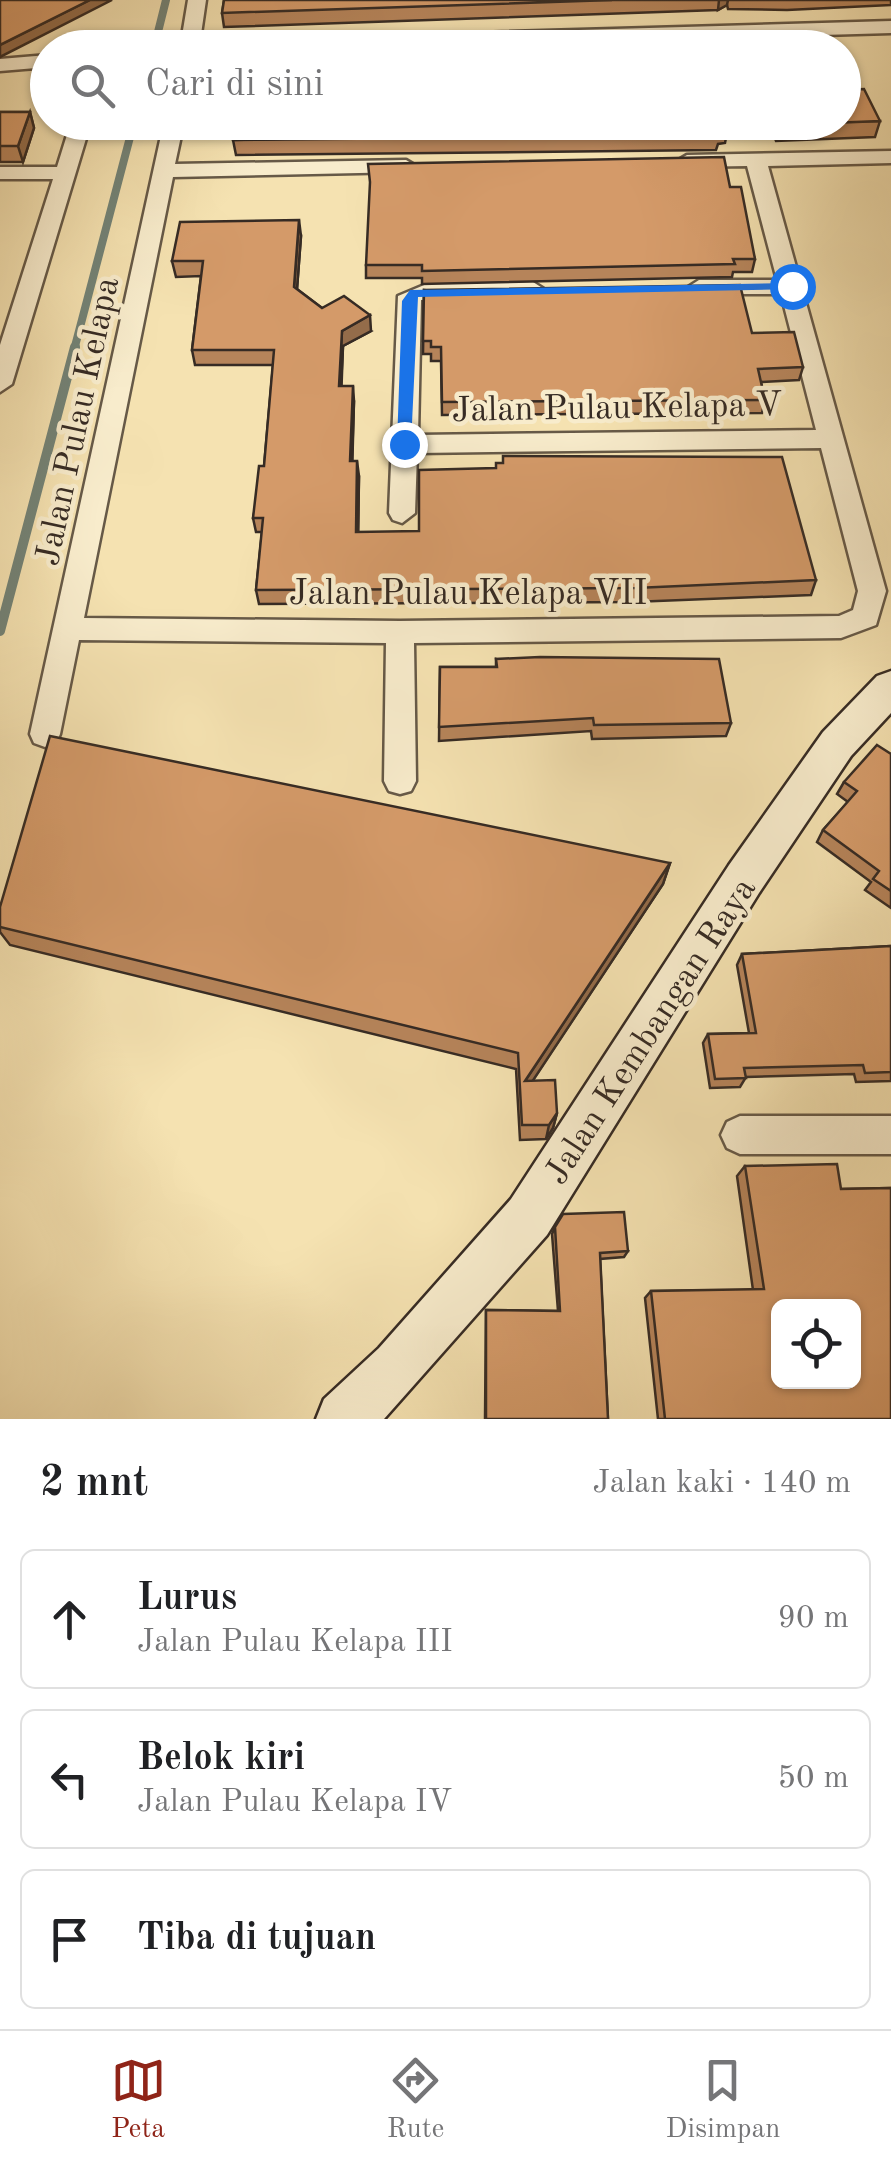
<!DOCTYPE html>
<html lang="id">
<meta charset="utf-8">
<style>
:root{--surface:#fff;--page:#f2f2f2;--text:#202124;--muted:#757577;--line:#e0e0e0;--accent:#8f2418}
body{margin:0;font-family:"Old Standard TT",serif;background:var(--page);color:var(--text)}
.controls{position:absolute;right:30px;bottom:30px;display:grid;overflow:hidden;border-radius:15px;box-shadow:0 2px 8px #0004}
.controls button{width:90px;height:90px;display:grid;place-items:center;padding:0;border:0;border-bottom:2px solid var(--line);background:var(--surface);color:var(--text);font:50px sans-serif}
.stop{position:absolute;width:30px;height:30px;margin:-22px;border:8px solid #1a73e8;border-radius:50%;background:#fff}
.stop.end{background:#1a73e8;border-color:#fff;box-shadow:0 2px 10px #0008}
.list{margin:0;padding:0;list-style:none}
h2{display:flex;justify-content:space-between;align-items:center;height:130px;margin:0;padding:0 40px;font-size:42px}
h2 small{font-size:32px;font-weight:400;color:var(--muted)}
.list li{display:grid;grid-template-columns:65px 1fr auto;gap:30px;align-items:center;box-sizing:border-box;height:140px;margin:0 20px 20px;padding:0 20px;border:2px solid var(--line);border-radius:15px}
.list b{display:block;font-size:38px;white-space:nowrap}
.list p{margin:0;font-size:32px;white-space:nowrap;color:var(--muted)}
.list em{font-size:32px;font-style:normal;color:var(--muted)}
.icon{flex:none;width:55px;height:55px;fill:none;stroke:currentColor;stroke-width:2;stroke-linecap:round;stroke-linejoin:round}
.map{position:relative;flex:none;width:891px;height:1419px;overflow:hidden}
.search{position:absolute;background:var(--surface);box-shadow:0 2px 8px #0004;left:30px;right:30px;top:30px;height:110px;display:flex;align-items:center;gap:25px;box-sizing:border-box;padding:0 35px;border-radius:55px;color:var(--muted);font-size:38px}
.sheet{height:610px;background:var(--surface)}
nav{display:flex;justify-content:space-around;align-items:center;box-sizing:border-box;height:140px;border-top:2px solid var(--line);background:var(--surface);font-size:28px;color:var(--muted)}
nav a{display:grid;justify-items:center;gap:5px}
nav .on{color:var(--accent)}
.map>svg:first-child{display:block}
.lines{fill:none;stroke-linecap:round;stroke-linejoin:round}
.stream-far1{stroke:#738377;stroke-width:8}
.stream{stroke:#738377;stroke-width:10}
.street-casing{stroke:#665947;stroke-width:5}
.secondary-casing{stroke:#362b24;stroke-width:5}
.street{fill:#f8eccc;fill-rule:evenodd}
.secondary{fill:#f8eccc;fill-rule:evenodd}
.wall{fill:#b6845a;stroke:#362b24;stroke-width:2.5}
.shaded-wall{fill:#946c4a;stroke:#362b24;stroke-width:2.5}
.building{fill:#d49a69;stroke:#362b24;stroke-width:2.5;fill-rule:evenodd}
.route{fill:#1a73e8}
.labels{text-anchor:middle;stroke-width:9;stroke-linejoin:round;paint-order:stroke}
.street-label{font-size:35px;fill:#362b24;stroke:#f8eccc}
</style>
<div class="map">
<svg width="891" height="1419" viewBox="0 0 891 1419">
<rect width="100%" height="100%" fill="#f5e2b1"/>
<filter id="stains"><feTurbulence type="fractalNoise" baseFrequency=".002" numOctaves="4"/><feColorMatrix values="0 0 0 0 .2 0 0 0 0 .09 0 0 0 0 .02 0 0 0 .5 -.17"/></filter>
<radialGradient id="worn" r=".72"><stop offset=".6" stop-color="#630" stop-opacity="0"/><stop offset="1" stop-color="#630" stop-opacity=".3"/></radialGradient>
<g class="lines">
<g class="stream-far1">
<polyline points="154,48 166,0"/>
<polyline points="74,350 134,122"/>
</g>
<polyline class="stream" points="0,631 75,347"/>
<defs>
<g id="street">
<polygon points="188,0 206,0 200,41 891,21 891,33 369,48 180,48"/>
<polygon points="48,55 48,67 0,71 0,59"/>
<polygon points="71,122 91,122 12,384 0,392 0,345 53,179 0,179 0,167 57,167"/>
<polygon points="164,122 184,122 175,164 406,160 416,166 406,172 173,177 84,618 400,621 839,616 853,610 858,591 821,448 417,453 415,513 402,523 393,520 389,513 398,296 429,283 533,282 544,289 533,296 421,300 418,435 816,430 781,294 699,294 688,287 699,280 777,280 747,166 687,167 677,161 687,155 891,151 891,163 768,166 886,591 876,625 841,638 414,643 416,781 411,791 400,794 389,791 384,781 386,643 79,640 60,734 56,743 45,747 34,743 30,734"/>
<polygon points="740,1116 891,1116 891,1154 740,1154 727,1148 721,1135 727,1122"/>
</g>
<polygon id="secondary" points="891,671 891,713 851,756 759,893 547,1235 384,1419 316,1419 324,1399 379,1348 511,1199 729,865 823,732 877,676"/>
</defs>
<use href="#street" class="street-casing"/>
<use href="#secondary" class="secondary-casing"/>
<use href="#street" class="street"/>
<use href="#secondary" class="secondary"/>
</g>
<g class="wall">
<polygon points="224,0 891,0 891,5 787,10 728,9 727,5 718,10 224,27 222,13"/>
<polygon points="0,112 30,112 34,128 23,162 0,162"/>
<polygon points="880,121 875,137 776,141 769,122"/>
<polygon points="728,128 725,143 718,144 716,150 236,155 233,140"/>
<polygon points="730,187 755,259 752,272 733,272 732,277 422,284 422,278 366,278 366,265"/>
<polygon points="301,236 297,289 322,308 371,331 343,346 341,386 354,401 352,461 359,476 358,532 816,580 811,595 632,602 259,604 256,590 262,532 256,532 253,518 264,466 273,365 195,365 192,350 201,276 176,277 172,261"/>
<polygon points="424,290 752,333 803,367 799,380 761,382 765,400 762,413 442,415 441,361 431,361 431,354 423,354"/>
<polygon points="496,659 731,723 726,736 592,739 591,731 439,741 440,667 496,667"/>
<polygon points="891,754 891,908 865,890 871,882 817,842 823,830 848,802 837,794 844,782"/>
<polygon points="670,863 663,884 532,1081 557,1113 553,1128 546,1139 520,1140 516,1069 10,945 0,932 0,907"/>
<polygon points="891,946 891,1081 856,1082 854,1074 746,1077 740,1087 710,1088 703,1043 708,1034 749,1033 737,965 742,954"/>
<polygon points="745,1166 841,1189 891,1188 891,1419 658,1419 645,1298 651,1291 753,1290 737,1176"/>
<polygon points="555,1227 628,1251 624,1257 600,1259 608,1419 485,1419 486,1310 558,1311 552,1234"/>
</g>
<g class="shaded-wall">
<polygon points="90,0 112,0 0,57 0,45"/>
<polygon points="719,0 728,0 727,5 718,10"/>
<polygon points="30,112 34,128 23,162 18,146"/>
<polygon points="299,220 301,236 296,302 294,287"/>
<polygon points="370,315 371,331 343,346 341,401 339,386 342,331"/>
<polygon points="353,386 354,401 352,476 350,461"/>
<polygon points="357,461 359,476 358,546 356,532"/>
<polygon points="670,863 663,884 522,1097 525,1081"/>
<polygon points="557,1113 553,1128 546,1139 549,1125"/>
</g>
<g class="building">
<polygon points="0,0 90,0 0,45"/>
<polygon points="224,0 612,0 222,13"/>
<polygon points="864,89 880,121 780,125 779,122 844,122 844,90"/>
<polygon points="0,112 30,112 18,146 0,146"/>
<polygon points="232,122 727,122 728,128 718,128 719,135 233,140"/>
<polygon points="724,157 730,187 741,187 755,259 733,259 735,264 422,271 422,265 366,265 370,182 368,164"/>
<polygon points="299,220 294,287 322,308 344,296 370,315 342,331 339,386 353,386 350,461 357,461 356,532 419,531 419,470 496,468 496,463 503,463 503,456 782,457 816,580 635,588 256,590 263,518 253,518 259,466 264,466 274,350 192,350 203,261 172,261 180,222"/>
<polygon points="740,285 752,333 794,332 803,367 758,369 765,400 442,402 441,347 431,347 431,341 423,341 424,290"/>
<polygon points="540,657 719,659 731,723 594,725 593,718 439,727 440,667 497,667 496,659"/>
<polygon points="50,736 670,863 525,1081 555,1080 557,1113 549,1125 522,1125 518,1053 0,927 0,907"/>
<polygon points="877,745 891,754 891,891 873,879 879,871 823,830 857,791 844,782"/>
<polygon points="891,946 891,1072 865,1073 863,1065 744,1068 746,1078 715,1079 708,1034 756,1033 742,954"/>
<path d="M837 1164 841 1189 891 1188V1419H665L651 1291 764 1289 745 1166ZM778 1306H854V1382H778Z"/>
<polygon points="624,1212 628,1251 600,1253 608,1419 486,1419 486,1310 560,1311 555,1227 563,1214"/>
</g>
<polygon class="route" points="792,283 796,289 418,297 411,444 404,448 397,444 402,301 410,290"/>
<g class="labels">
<g class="street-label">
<text transform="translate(617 406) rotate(-1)" y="12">Jalan Pulau Kelapa V</text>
<text transform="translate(76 421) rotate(-78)" y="12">Jalan Pulau Kelapa</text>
<text x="468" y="604">Jalan Pulau Kelapa VII</text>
<text transform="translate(649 1030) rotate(-57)" y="12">Jalan Kembangan Raya</text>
</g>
</g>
<rect width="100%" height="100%" filter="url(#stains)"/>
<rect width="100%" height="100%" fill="url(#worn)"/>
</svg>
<div class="controls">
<button><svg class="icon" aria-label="locate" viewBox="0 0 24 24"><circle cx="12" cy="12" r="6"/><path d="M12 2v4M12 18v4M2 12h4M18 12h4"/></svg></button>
</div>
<div class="stop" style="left:792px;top:286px"></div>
<div class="stop end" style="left:404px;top:444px"></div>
<div class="search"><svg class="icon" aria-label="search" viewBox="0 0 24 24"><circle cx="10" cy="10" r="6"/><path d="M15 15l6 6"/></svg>Cari di sini</div>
</div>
<section class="sheet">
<h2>2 mnt<small>Jalan kaki · 140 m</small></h2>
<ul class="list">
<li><svg class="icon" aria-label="ahead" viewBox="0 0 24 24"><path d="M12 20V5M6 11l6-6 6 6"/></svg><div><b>Lurus</b><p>Jalan Pulau Kelapa III</p></div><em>90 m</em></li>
<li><svg class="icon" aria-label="left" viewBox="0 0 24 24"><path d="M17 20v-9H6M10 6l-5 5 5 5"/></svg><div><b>Belok kiri</b><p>Jalan Pulau Kelapa IV</p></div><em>50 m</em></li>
<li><svg class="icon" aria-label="arrive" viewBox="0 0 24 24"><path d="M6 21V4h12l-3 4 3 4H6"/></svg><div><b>Tiba di tujuan</b></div></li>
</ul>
</section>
<nav>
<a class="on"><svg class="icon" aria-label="map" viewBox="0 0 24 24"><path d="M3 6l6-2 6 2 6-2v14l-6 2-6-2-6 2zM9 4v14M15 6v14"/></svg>Peta</a>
<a><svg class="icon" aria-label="directions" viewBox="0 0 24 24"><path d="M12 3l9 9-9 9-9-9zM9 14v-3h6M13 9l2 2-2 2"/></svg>Rute</a>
<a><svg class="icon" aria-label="saved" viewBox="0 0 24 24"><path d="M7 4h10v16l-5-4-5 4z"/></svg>Disimpan</a>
</nav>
